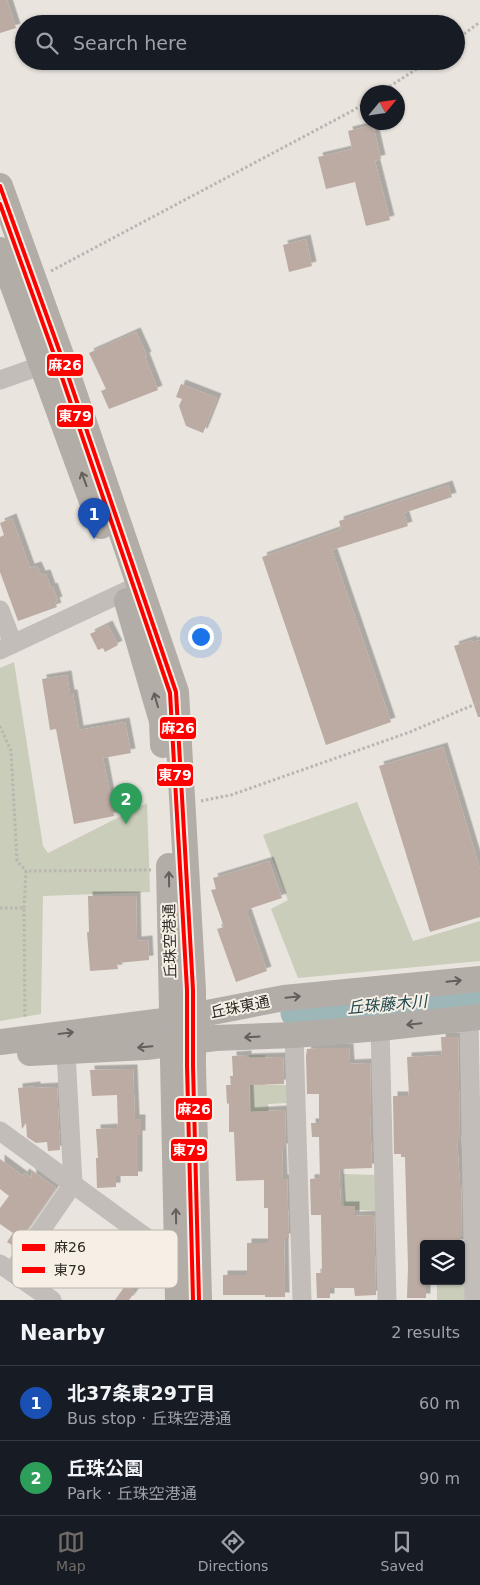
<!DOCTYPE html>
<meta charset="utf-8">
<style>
:root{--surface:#171b24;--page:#20242c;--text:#f1f3f6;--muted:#9ea1a6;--line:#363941;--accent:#716c67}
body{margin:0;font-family:"DejaVu Sans","Noto Sans JP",sans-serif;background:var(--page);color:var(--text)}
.controls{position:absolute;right:15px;bottom:15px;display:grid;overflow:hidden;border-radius:5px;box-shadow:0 1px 4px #0004}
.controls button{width:45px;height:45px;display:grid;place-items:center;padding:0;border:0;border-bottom:1px solid var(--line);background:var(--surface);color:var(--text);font:25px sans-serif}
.compass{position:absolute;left:360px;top:85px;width:45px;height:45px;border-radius:50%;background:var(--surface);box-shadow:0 1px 4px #0004;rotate:61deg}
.you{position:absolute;left:200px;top:636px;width:18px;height:18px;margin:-12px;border:4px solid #fff;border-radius:50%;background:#1a73e8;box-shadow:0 0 0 8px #1a73e833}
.badge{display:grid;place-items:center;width:32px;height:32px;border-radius:50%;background:var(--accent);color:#fff;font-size:16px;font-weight:700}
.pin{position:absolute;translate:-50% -41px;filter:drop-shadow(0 1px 2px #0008)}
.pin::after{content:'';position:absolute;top:26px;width:18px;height:15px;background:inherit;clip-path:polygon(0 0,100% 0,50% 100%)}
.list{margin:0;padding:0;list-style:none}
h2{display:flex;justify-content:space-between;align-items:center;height:65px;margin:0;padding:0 20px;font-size:21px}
h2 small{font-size:16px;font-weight:400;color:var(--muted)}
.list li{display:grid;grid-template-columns:32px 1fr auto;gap:15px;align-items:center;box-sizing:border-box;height:75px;padding:0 20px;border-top:1px solid var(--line)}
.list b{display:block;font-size:19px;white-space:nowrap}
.list p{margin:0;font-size:16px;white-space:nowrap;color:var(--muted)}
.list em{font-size:16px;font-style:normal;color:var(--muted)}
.icon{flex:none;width:28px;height:28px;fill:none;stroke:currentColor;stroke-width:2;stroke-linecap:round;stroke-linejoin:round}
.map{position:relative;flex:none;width:480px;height:1300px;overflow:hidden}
.search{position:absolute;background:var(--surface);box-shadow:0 1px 4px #0004;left:15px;right:15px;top:15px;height:55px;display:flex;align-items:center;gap:12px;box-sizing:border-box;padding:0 18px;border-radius:28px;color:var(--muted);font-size:19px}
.sheet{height:215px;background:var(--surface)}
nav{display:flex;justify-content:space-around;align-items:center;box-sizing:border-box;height:70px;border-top:1px solid var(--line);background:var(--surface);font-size:14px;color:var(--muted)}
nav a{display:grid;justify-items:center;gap:2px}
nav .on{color:var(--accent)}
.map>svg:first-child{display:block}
.green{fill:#c9cdba}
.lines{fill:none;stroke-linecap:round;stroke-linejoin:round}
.river{stroke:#9db6b8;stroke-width:29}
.building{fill:#bbaba2;filter:url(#shadow)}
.path{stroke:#bbb5b0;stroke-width:3;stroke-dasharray:2.5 2.5;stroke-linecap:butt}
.street{stroke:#c2bdb8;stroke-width:19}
.secondary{stroke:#b3ada8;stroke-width:26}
.bus-1-casing{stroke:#f6efe5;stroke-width:8}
.bus-2-casing{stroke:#f6efe5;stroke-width:8}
.bus-1{stroke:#f00;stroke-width:4}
.bus-2{stroke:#f00;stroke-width:4}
.oneway{stroke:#655f5b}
.labels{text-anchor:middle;stroke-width:4;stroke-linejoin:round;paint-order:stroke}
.street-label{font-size:15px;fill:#312b27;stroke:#f6efe5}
.water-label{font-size:16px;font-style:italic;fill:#22484d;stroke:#f6efe5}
.key{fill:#f6efe5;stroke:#bbb4ac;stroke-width:1}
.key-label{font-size:14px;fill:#312b27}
.line-badge{stroke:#f6efe5;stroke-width:2}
.badge-label{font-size:14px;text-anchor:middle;font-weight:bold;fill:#fff}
</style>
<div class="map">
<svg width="480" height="1300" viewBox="0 0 480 1300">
<defs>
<filter id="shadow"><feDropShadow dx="4.5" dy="-4.5" stdDeviation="0" flood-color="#0004"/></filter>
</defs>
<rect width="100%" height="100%" fill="#e9e4de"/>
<g class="green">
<polygon points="14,662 43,846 48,853 147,803 150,892 43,896 41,1014 0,1021 0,668"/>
<polygon points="357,802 413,941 480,921 480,961 298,978 271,909 288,900 263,835"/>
<polygon points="249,1055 265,1055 266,1085 287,1085 287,1103 268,1104 269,1112 251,1113"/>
<polygon points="343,1174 376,1175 380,1210 344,1210"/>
<polygon points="461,1267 463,1267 466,1300 437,1300 437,1281 461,1281"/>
</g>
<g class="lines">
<polyline class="river" points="295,1013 480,996"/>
</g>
<g class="building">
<polygon points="0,0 7,0 16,28 0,33"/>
<polygon points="373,125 381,159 375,161 390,220 366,226 355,182 326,189 318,157 352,149 348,131"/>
<polygon points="306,239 312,266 289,272 283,245"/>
<polygon points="136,332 147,356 145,357 158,390 109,409 101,391 106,389 89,353"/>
<polygon points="181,384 217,398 203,433 186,426 179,406 182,399 176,397"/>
<polygon points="448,485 452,497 404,513 408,526 332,550 391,722 326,745 262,557 341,529 339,521"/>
<polygon points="12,518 30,568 37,566 41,575 46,574 51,588 53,587 58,601 55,602 57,607 18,621 0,572 0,537 4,535 0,523"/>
<polygon points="108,625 118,645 105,652 103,648 98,650 90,634"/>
<polygon points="472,640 472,642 480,640 480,717 478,717 454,646"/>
<polygon points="67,675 70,694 73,694 79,730 125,722 131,753 103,758 114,816 74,824 56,729 50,730 42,679"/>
<polygon points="443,747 480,869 480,917 430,932 379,766"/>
<polygon points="269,861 282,898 246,910 267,971 236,982 217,929 224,927 211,890 216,889 213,878"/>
<polygon points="88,896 136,896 137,941 148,940 149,960 117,963 118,969 90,971 87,932 89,932"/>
<polygon points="441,1037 458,1037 460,1141 457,1141 460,1185 461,1185 462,1236 460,1236 460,1244 424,1244 424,1281 426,1281 426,1298 407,1298 408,1267 405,1157 401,1157 401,1154 394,1154 393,1096 409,1096 407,1057 442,1055"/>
<polygon points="319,1048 349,1048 350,1064 370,1063 371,1115 370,1115 372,1168 339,1169 341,1206 355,1206 355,1216 374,1215 376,1295 355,1296 354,1288 330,1288 330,1298 317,1298 316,1273 322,1273 321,1215 311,1215 310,1179 320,1178 319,1137 312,1137 311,1123 319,1123 319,1094 307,1094 306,1056 307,1049"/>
<polygon points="247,1055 247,1058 283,1057 284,1084 249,1085 250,1112 285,1110 286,1148 282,1148 283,1179 287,1179 289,1238 284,1238 285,1297 265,1297 265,1295 223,1295 223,1275 247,1275 247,1243 268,1243 268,1208 264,1208 264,1180 236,1181 234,1132 229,1132 229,1103 227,1104 226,1085 231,1085 230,1076 233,1076 232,1056"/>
<polygon points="133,1069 135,1119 141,1119 141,1135 138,1135 138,1176 116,1176 116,1187 97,1188 96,1158 98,1158 96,1129 118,1128 117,1095 92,1096 90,1070"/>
<polygon points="36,1086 36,1088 57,1087 60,1150 48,1151 47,1142 36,1143 27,1137 26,1123 22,1129 18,1088"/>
<polygon points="0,1159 23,1176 25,1173 32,1178 31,1170 56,1188 15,1247 7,1242 13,1233 0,1224 0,1208 9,1196 0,1189"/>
<polygon points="125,1286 135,1292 129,1300 115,1300"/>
</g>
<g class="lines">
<g class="path">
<polyline points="456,40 480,22"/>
<polyline points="381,92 429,61"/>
<polyline points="51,271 352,111 368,101"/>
<polyline points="0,726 11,751 17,861 26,871"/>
<polyline points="201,801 231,795 410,732 480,702"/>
<polyline points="0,908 24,908 25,1019"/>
<polyline points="24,908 26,871 151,870"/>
</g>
<g class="street">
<polyline points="0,380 54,361"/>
<polyline points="0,610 13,644"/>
<polyline points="0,650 137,586"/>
<polyline points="469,1018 474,1300"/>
<polyline points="380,1028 387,1300"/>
<polyline points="294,1035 302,1300"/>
<polyline points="0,1131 177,1260"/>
<polyline points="0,1264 52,1300"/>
<polyline points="12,1272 73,1184 66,1052"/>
</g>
<g class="secondary">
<polyline points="0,186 62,358 176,692 193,990 193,1066 199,1300"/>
<polyline points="0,250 101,526"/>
<polyline points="127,601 162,721 163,745"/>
<polyline points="169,866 178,1300"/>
<polyline points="0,1042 171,1020 284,998 480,979"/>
<polyline points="30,1053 146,1047 215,1038 294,1035 380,1028 480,1017"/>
</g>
<defs>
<polyline id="bus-1" points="0,186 62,358 176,692 193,990 193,1066 199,1300"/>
<polyline id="bus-2" points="0,204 56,360 170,693 187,990 187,1066 193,1300"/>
</defs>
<use href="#bus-1" class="bus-1-casing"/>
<use href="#bus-2" class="bus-2-casing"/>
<use href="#bus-1" class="bus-1"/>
<use href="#bus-2" class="bus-2"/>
</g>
<defs><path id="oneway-shaft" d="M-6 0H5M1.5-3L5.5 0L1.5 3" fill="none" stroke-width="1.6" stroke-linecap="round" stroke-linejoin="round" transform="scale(1.25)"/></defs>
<g class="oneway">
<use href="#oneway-shaft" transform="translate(84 479) rotate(-110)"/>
<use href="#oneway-shaft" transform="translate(156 700) rotate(-106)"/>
<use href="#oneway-shaft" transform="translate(169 879) rotate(-91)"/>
<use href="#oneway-shaft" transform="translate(454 981) rotate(-6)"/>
<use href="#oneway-shaft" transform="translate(293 997) rotate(-6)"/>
<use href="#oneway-shaft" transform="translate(414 1024) rotate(174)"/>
<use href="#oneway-shaft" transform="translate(66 1033) rotate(-7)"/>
<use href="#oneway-shaft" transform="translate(252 1037) rotate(177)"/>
<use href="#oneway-shaft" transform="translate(145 1047) rotate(175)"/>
<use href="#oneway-shaft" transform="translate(176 1216) rotate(-91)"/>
</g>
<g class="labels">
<g class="street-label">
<text transform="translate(170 941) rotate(-91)" y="5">丘珠空港通</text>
<text transform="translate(240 1007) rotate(-11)" y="5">丘珠東通</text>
</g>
<g class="water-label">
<text transform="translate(387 1004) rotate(-5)" y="6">丘珠藤木川</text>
</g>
</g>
<rect x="12" y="1230" width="166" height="58" rx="8" class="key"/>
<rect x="22" y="1244" width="23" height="7" fill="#f00"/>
<rect x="22" y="1267" width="23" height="6" fill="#f00"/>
<g class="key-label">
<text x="54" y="1252">麻26</text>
<text x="54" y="1275">東79</text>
</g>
<g class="line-badge">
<rect x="46" y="353" width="38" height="24" rx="5" fill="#f00"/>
<rect x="56" y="404" width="38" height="24" rx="5" fill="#f00"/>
<rect x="159" y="716" width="38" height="24" rx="5" fill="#f00"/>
<rect x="156" y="763" width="38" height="24" rx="5" fill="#f00"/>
<rect x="175" y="1097" width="38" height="24" rx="5" fill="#f00"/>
<rect x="170" y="1138" width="38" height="24" rx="5" fill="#f00"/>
</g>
<g class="badge-label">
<text x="65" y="370">麻26</text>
<text x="75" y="421">東79</text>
<text x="178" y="733">麻26</text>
<text x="175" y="780">東79</text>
<text x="194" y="1114">麻26</text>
<text x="189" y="1155">東79</text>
</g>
</svg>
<div class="controls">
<button><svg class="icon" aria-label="layers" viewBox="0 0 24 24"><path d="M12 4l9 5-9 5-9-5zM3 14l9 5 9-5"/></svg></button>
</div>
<svg class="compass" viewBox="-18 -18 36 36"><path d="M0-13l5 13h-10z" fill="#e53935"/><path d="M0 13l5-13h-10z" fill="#9ea1a6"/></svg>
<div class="you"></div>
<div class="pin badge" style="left:94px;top:539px;background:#1a4fb4">1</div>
<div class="pin badge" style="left:126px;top:824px;background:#2e9e5b">2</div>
<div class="search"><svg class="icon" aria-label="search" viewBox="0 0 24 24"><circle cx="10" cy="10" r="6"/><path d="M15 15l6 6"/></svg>Search here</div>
</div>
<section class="sheet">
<h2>Nearby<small>2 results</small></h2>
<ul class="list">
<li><span class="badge" style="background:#1a4fb4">1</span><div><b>北37条東29丁目</b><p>Bus stop · 丘珠空港通</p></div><em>60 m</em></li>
<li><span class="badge" style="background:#2e9e5b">2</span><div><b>丘珠公園</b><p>Park · 丘珠空港通</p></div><em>90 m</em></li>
</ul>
</section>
<nav>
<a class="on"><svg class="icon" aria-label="map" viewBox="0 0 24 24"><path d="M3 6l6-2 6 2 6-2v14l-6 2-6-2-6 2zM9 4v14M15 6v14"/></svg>Map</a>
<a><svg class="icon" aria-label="directions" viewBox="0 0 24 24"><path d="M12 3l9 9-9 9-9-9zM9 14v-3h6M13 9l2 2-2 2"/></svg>Directions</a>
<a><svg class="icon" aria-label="saved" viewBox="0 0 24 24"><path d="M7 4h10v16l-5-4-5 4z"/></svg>Saved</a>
</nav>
